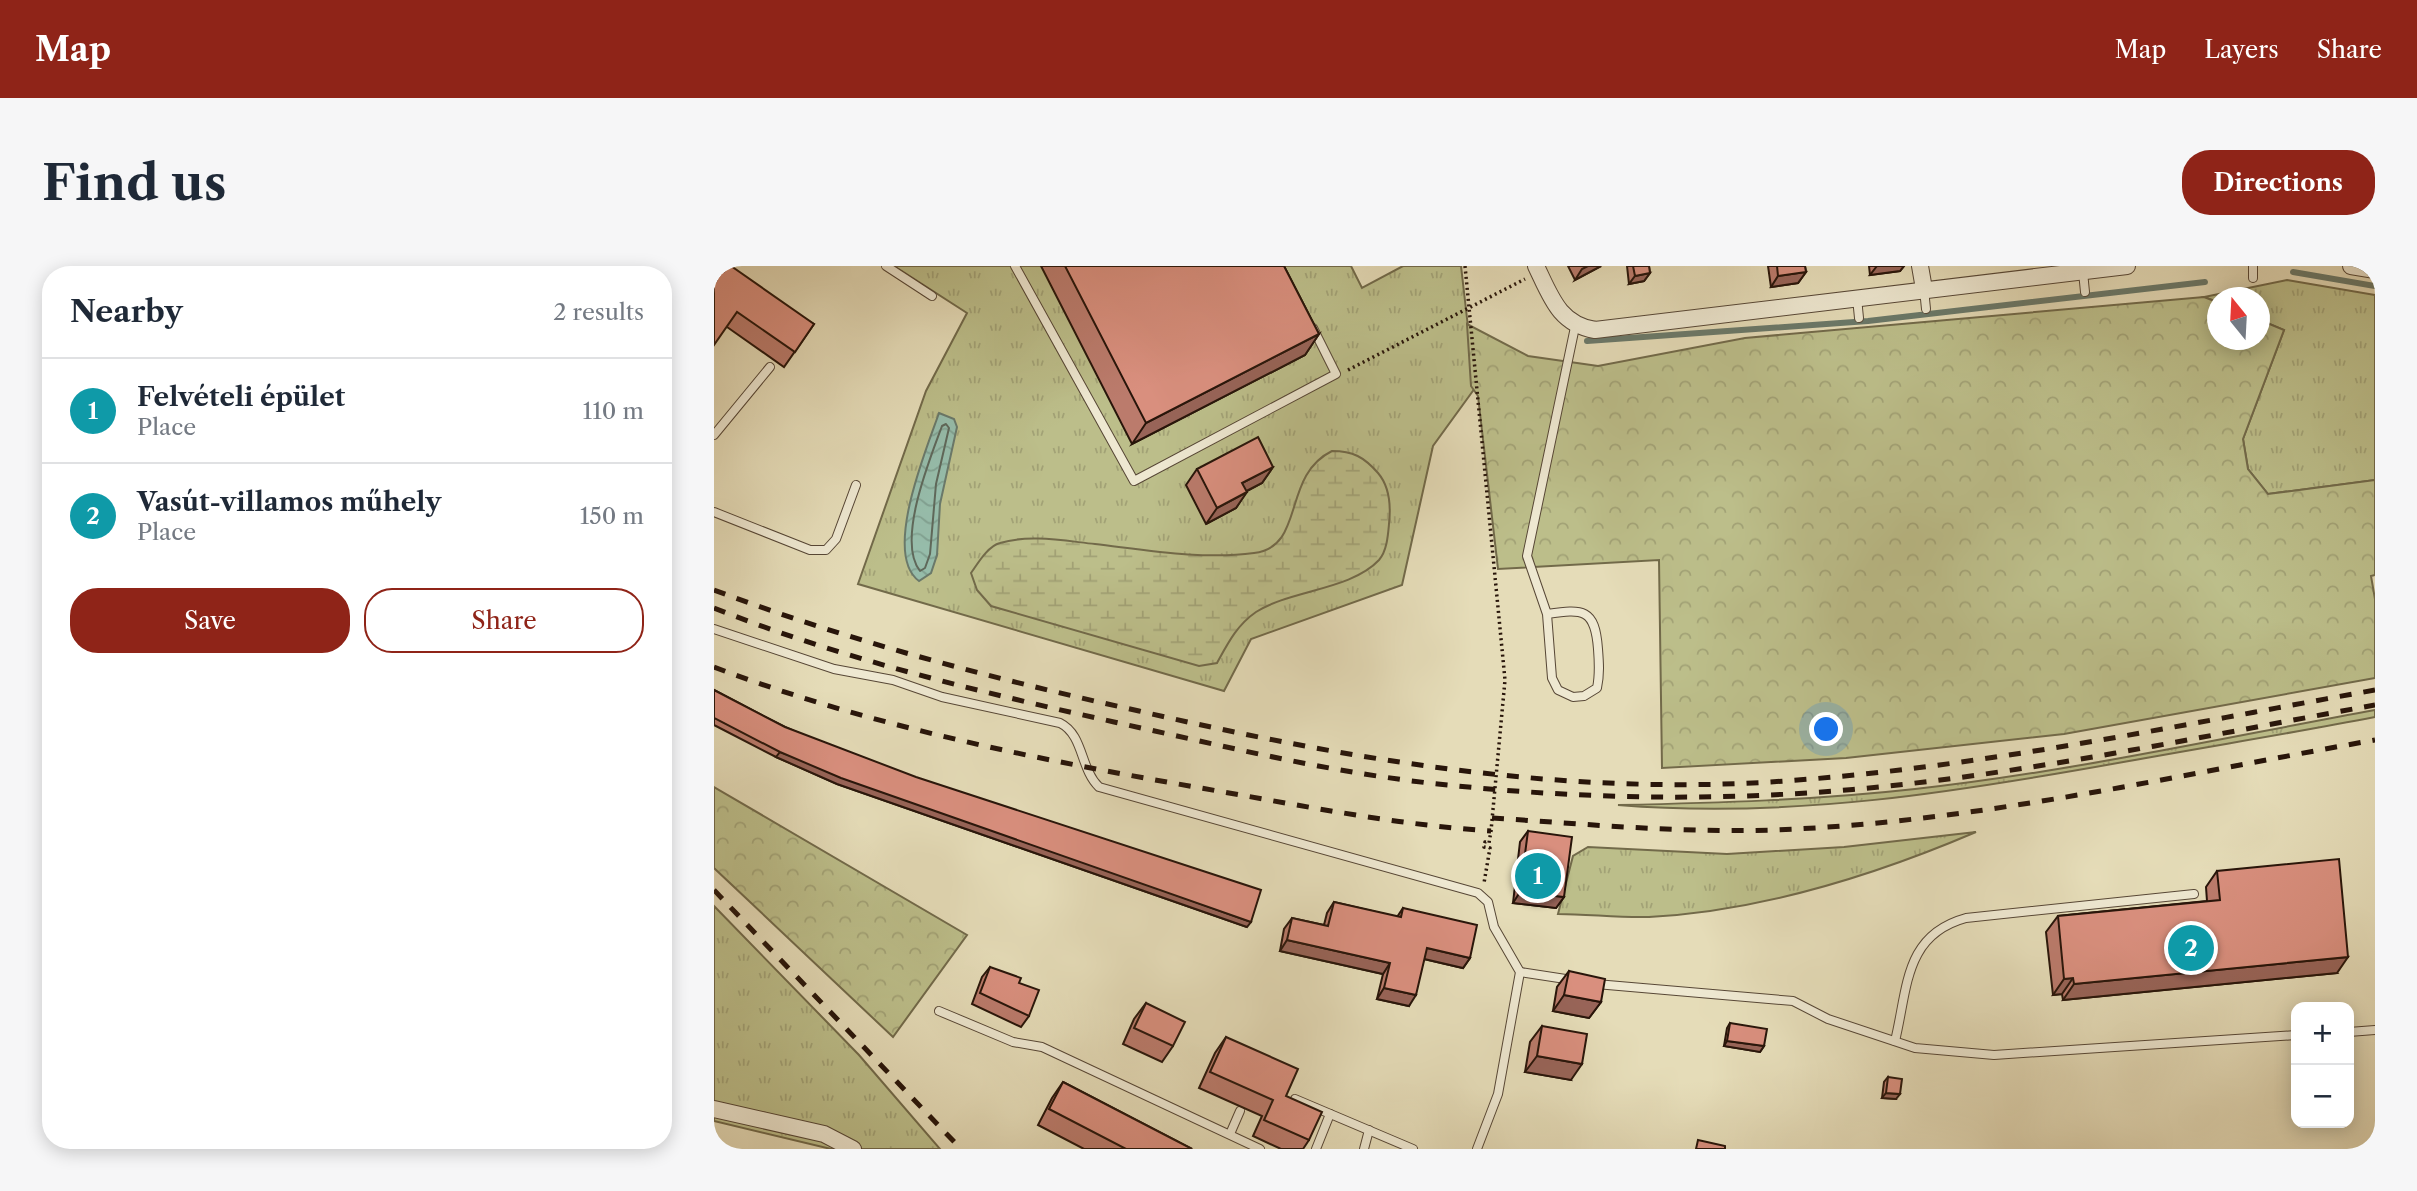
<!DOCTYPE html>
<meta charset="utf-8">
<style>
:root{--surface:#fff;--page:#f6f6f7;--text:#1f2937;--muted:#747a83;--line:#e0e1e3;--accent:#8f2418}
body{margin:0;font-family:"Libre Caslon Text",serif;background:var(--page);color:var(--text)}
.controls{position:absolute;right:21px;bottom:21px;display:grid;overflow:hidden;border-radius:14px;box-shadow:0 4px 18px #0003}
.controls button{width:63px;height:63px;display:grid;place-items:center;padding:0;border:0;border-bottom:2px solid var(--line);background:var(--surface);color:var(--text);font:35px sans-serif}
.compass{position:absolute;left:1493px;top:21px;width:63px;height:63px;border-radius:50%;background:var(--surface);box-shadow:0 4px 18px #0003;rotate:342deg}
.you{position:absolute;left:1113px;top:464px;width:24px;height:24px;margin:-18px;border:5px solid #fff;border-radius:50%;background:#1a73e8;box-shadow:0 0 0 10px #1a73e833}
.badge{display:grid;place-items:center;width:46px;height:46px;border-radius:50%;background:var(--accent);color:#fff;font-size:23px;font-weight:700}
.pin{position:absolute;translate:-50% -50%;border:4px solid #fff;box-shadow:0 2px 7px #0006}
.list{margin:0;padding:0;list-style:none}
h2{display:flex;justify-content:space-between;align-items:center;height:91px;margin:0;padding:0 28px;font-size:30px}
h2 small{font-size:23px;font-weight:400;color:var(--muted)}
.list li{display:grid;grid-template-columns:46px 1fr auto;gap:21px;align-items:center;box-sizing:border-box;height:105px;padding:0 28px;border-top:2px solid var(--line)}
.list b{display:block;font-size:26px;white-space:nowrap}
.list p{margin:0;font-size:23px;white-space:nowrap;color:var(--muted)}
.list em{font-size:23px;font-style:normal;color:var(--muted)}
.actions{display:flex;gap:14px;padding:21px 28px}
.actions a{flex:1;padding:16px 0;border:2px solid var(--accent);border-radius:28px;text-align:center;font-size:24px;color:var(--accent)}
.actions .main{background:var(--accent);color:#fff}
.map{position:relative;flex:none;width:1661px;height:883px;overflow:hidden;border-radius:28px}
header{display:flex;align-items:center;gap:42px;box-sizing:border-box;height:98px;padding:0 35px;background:var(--accent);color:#fff}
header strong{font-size:33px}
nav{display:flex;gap:38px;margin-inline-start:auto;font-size:24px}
.intro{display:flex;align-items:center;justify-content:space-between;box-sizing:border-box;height:168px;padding:0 42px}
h1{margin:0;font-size:49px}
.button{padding:18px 32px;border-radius:28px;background:var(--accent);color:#fff;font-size:24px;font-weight:700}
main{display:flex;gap:42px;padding:0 42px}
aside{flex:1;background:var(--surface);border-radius:28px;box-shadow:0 4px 18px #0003}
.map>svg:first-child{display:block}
.grass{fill:url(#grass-tufts);stroke:#726a4a;stroke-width:2}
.forest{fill:url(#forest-crowns);stroke:#726a4a;stroke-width:2}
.wetland{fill:url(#wetland-marsh);stroke:#726a4a;stroke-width:2}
.water{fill:url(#water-waves);stroke:#6a796a;stroke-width:2}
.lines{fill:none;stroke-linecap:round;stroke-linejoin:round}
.shore{stroke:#5f685a;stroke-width:2}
.stream{stroke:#6a796a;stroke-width:6}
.lane-casing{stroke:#574736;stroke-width:10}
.street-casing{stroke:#574736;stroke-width:18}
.path{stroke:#28150a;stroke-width:3.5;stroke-dasharray:2 3.5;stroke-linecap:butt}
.lane{stroke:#eee8d1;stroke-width:8}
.street{stroke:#eee8d1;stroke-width:16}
.rail{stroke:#28150a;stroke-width:5;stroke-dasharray:12 12;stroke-linecap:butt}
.wall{fill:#bb7b6c;stroke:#28150a;stroke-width:2}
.shaded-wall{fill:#986458;stroke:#28150a;stroke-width:2}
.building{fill:#d98f7e;stroke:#28150a;stroke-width:2}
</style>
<header>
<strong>Map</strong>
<nav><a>Map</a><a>Layers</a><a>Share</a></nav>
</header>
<div class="intro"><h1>Find us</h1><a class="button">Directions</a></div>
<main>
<aside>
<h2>Nearby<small>2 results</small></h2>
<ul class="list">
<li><span class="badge" style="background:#0f9aa8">1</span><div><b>Felvételi épület</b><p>Place</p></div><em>110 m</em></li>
<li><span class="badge" style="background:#0f9aa8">2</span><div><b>Vasút-villamos műhely</b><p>Place</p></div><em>150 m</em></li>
</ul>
<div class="actions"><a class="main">Save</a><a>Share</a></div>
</aside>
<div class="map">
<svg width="1661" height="883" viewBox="0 0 1661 883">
<defs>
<pattern id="grass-tufts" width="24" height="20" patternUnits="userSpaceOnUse" patternTransform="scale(1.75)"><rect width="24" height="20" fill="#bcbe8a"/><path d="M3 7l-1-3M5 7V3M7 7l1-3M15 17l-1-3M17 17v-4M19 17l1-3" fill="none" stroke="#a2a276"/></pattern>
<pattern id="forest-crowns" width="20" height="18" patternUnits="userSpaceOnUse" patternTransform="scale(1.75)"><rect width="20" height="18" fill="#bcbe8a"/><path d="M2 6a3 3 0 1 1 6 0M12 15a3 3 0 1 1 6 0" fill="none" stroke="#a2a276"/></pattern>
<pattern id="wetland-marsh" width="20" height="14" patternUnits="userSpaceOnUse" patternTransform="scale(1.75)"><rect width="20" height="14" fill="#bcbe8a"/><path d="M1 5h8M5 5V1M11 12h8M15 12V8" fill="none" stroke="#a2a276"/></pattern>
<pattern id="water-waves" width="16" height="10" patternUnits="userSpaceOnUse" patternTransform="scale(1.75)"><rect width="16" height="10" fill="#96bcaa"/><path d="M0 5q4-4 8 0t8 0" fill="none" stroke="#81a191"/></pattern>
</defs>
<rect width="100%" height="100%" fill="#e5dcb8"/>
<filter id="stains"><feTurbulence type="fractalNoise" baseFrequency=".00286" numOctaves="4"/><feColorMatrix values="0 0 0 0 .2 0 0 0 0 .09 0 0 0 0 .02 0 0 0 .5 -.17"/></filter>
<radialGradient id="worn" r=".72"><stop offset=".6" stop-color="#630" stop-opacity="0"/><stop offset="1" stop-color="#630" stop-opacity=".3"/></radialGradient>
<g class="grass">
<polygon points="180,0 637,0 648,22 689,0 747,0 761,122 719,180 688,319 537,373 510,425 144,318 212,125 253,47"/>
<polygon points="1573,14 1661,29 1661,214 1554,228 1534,203 1529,173 1570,64 1546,54 1546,32 1504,32 1503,36 1490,31"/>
<path d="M1661 444V451C1579 467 1497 480 1415 495 1243 526 1079 553 904 539 1003 537 1102 534 1201 523 1355 506 1508 472 1661 444Z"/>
<path d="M1262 566C1159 610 1047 645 935 651 905 652 874 648 844 648L859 590 874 581 1013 588 1130 581Z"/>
<polygon points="0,640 145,789 226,883 117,883 0,855"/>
</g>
<g class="forest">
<polygon points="1490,31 1503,36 1504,74 1546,74 1546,54 1570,64 1529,173 1534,203 1554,228 1661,214 1661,309 1657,310 1661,333 1661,412 1350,468 1132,492 948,502 945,294 784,303 764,130 757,120 753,58 814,90 884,100 1031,72"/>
<polygon points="0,521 253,669 179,771 0,602"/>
</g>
<path class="wetland" d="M618 185C639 185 650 191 664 207 676 221 677 240 675 258 674 269 673 285 665 294 637 324 576 324 542 346 523 359 514 377 503 397L485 400 277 340 263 324 257 307C264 297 274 280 286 277 315 268 351 275 381 278 432 284 489 294 540 287 592 281 567 210 618 185Z"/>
<path class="water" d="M225 147 240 153 243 161 226 238 223 289 217 307 205 315C168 288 213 182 225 147Z"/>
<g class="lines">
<path class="shore" d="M232 158 235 162 222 218 216 288 211 302 206 305C182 275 216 193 228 160Z"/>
<g class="stream">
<polyline points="1579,6 1661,20"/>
<polyline points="873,75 1154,55 1491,16"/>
</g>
<defs>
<g id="lane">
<polyline points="172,0 218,30"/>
<polyline points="301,0 420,215 622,108 599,62"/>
<polyline points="1539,0 1539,12"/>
<polyline points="1369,6 1371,26"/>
<polyline points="1210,23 1212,43"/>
<polyline points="1143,32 1145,52"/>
<polyline points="0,169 56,101"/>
<polyline points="0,246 96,284 112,284 122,273 142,219"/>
<path d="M833 348C869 343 881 342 884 383 885 396 886 408 883 422L870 430 859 431 844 424 838 412 833 348 813 290 861 61"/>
<path d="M0 363 120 403 179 414 228 431 346 457C370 469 366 503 385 521L764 627 774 636 780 661 806 706 784 828 763 883"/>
<polyline points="806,706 858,714"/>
<polyline points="882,718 1079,735 1114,753 1201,782 1280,789 1582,769"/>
<polyline points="225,745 299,776 328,781 546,883"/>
<polyline points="1635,766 1661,764"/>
<path d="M1181 775C1194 722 1190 669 1252 652L1480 628"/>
<polyline points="581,833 699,883"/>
<polyline points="516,868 526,845"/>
<polyline points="602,883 616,848"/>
<polyline points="650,883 655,864"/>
</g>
<g id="street">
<path d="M822 0C837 31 845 58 881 64L1413 0"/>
<polyline points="1206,0 1210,23"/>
<polyline points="1637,0 1661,4"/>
<polyline points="0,843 110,868 139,883"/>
</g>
</defs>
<use href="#lane" class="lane-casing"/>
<use href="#street" class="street-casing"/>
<g class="path">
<polyline points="751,0 791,414 777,565 775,577 771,576 770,581 776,582 770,617"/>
<polyline points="634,104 811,13"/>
</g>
<use href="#lane" class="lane"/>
<use href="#street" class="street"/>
<g class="rail">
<path d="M0 324C138 376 280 413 425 445 633 493 842 529 1056 516 1260 503 1460 460 1661 424"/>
<path d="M0 342C128 393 266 426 400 456 510 480 621 508 734 519 840 530 949 534 1056 529 1260 520 1461 475 1661 439"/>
<path d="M0 401C160 462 336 496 504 525 595 541 685 559 777 565"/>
<path d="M778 552C871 558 965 567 1058 564 1261 557 1462 509 1661 474"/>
<polyline points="0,624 247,883"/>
</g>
</g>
<g class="wall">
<polygon points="0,0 100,58 70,101 13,61"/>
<polygon points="327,0 570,0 605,68 591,89 418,178"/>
<polygon points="854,0 887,0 861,14"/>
<polygon points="913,0 935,0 936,7 930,15 915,18"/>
<polygon points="1054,0 1091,0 1092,6 1084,17 1057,21"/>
<polygon points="1155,0 1190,0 1186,5 1156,9"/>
<polygon points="559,201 548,217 533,225 522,242 492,258 472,219 483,203"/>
<polygon points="0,424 71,461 533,661 123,518 62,491 0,459"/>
<polygon points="814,565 850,631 842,642 799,637 806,576"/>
<polygon points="1503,605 1623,707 1349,734 1348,728 1339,729 1332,666 1344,650 1493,635 1492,621"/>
<polygon points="620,636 683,651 689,642 756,692 749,702 710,693 695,740 663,733 669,708 566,685 570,663 578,652 610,659 613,647"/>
<polygon points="276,701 315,750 307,761 258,738 268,711"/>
<polygon points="855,705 887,736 875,752 839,745 843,721"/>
<polygon points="432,737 459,780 448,796 409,778 420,753"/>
<polygon points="1016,757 1050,780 1046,786 1010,780 1013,762"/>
<polygon points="828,760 857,814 811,806 816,776"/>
<polygon points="512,771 572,830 595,874 589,883 567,883 539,870 548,850 485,822 501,787"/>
<polygon points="1174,811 1182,833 1168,832 1170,816"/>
<polygon points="349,816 478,883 370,883 324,859 338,832"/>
</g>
<g class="shaded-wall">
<polygon points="874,0 887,0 861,14 868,3"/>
<polygon points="1163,0 1190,0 1186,5 1156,9"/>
<polygon points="1092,6 1084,17 1057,21 1064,10"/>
<polygon points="936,7 930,15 915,18 921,10"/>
<polygon points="605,68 591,89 418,178 432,157"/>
<polygon points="559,201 548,217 517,233 528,217"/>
<polygon points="533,226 522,242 492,258 503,242"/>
<polygon points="66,486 537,656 533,661 123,518 62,491"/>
<polygon points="806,626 850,631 842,642 799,637"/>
<polygon points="573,674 676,697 669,708 566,685"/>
<polygon points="713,682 756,692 749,702 706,692"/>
<polygon points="1634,691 1623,707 1349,734 1360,718"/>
<polygon points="1359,712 1348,728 1339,729 1350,713"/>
<polygon points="670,722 702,729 695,740 663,733"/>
<polygon points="850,729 887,736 875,752 839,745"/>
<polygon points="1013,775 1050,780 1046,786 1010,780"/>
<polygon points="823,790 868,798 857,814 811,806"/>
<polygon points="1172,827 1186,828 1182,833 1168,832"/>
</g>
<g class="building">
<polygon points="0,0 17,0 100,58 81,86 23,46 0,79"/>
<polygon points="351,0 570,0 605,68 432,157"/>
<polygon points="919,0 935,0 936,7 921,10"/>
<polygon points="1063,0 1091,0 1092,6 1064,10"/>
<polygon points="544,171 559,201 528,217 533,226 503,242 483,203"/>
<polygon points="0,424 71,461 202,511 547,624 537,656 127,512 66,486 0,452"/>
<polygon points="814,565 858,571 850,631 806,626"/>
<polygon points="1625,593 1634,691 1360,718 1359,712 1350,713 1344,650 1506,634 1503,605"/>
<polygon points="620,636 687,651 689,642 763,659 756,692 713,682 702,729 670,722 676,697 573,674 578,652 614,660"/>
<polygon points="276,701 307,712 305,717 325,724 315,750 266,727"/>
<polygon points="855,705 891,713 887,736 850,729"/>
<polygon points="432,737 471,756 459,780 420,762"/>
<polygon points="1016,757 1053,763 1050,780 1013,775"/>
<polygon points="828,760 873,768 868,798 823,790"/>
<polygon points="512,771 584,803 572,830 608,846 595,874 550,854 559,834 496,806"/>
<polygon points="1174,811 1188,813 1186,828 1172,827"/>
<polygon points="349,816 478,883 412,883 335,843"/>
<polygon points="984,874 1011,880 1011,883 982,883"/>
</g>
<rect width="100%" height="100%" filter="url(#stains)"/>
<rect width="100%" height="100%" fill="url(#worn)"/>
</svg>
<div class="controls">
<button>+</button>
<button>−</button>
</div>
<svg class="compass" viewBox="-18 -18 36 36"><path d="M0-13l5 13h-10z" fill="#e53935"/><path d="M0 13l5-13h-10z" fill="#747a83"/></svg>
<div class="you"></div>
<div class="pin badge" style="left:824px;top:610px;background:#0f9aa8">1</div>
<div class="pin badge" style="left:1477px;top:682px;background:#0f9aa8">2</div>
</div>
</main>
